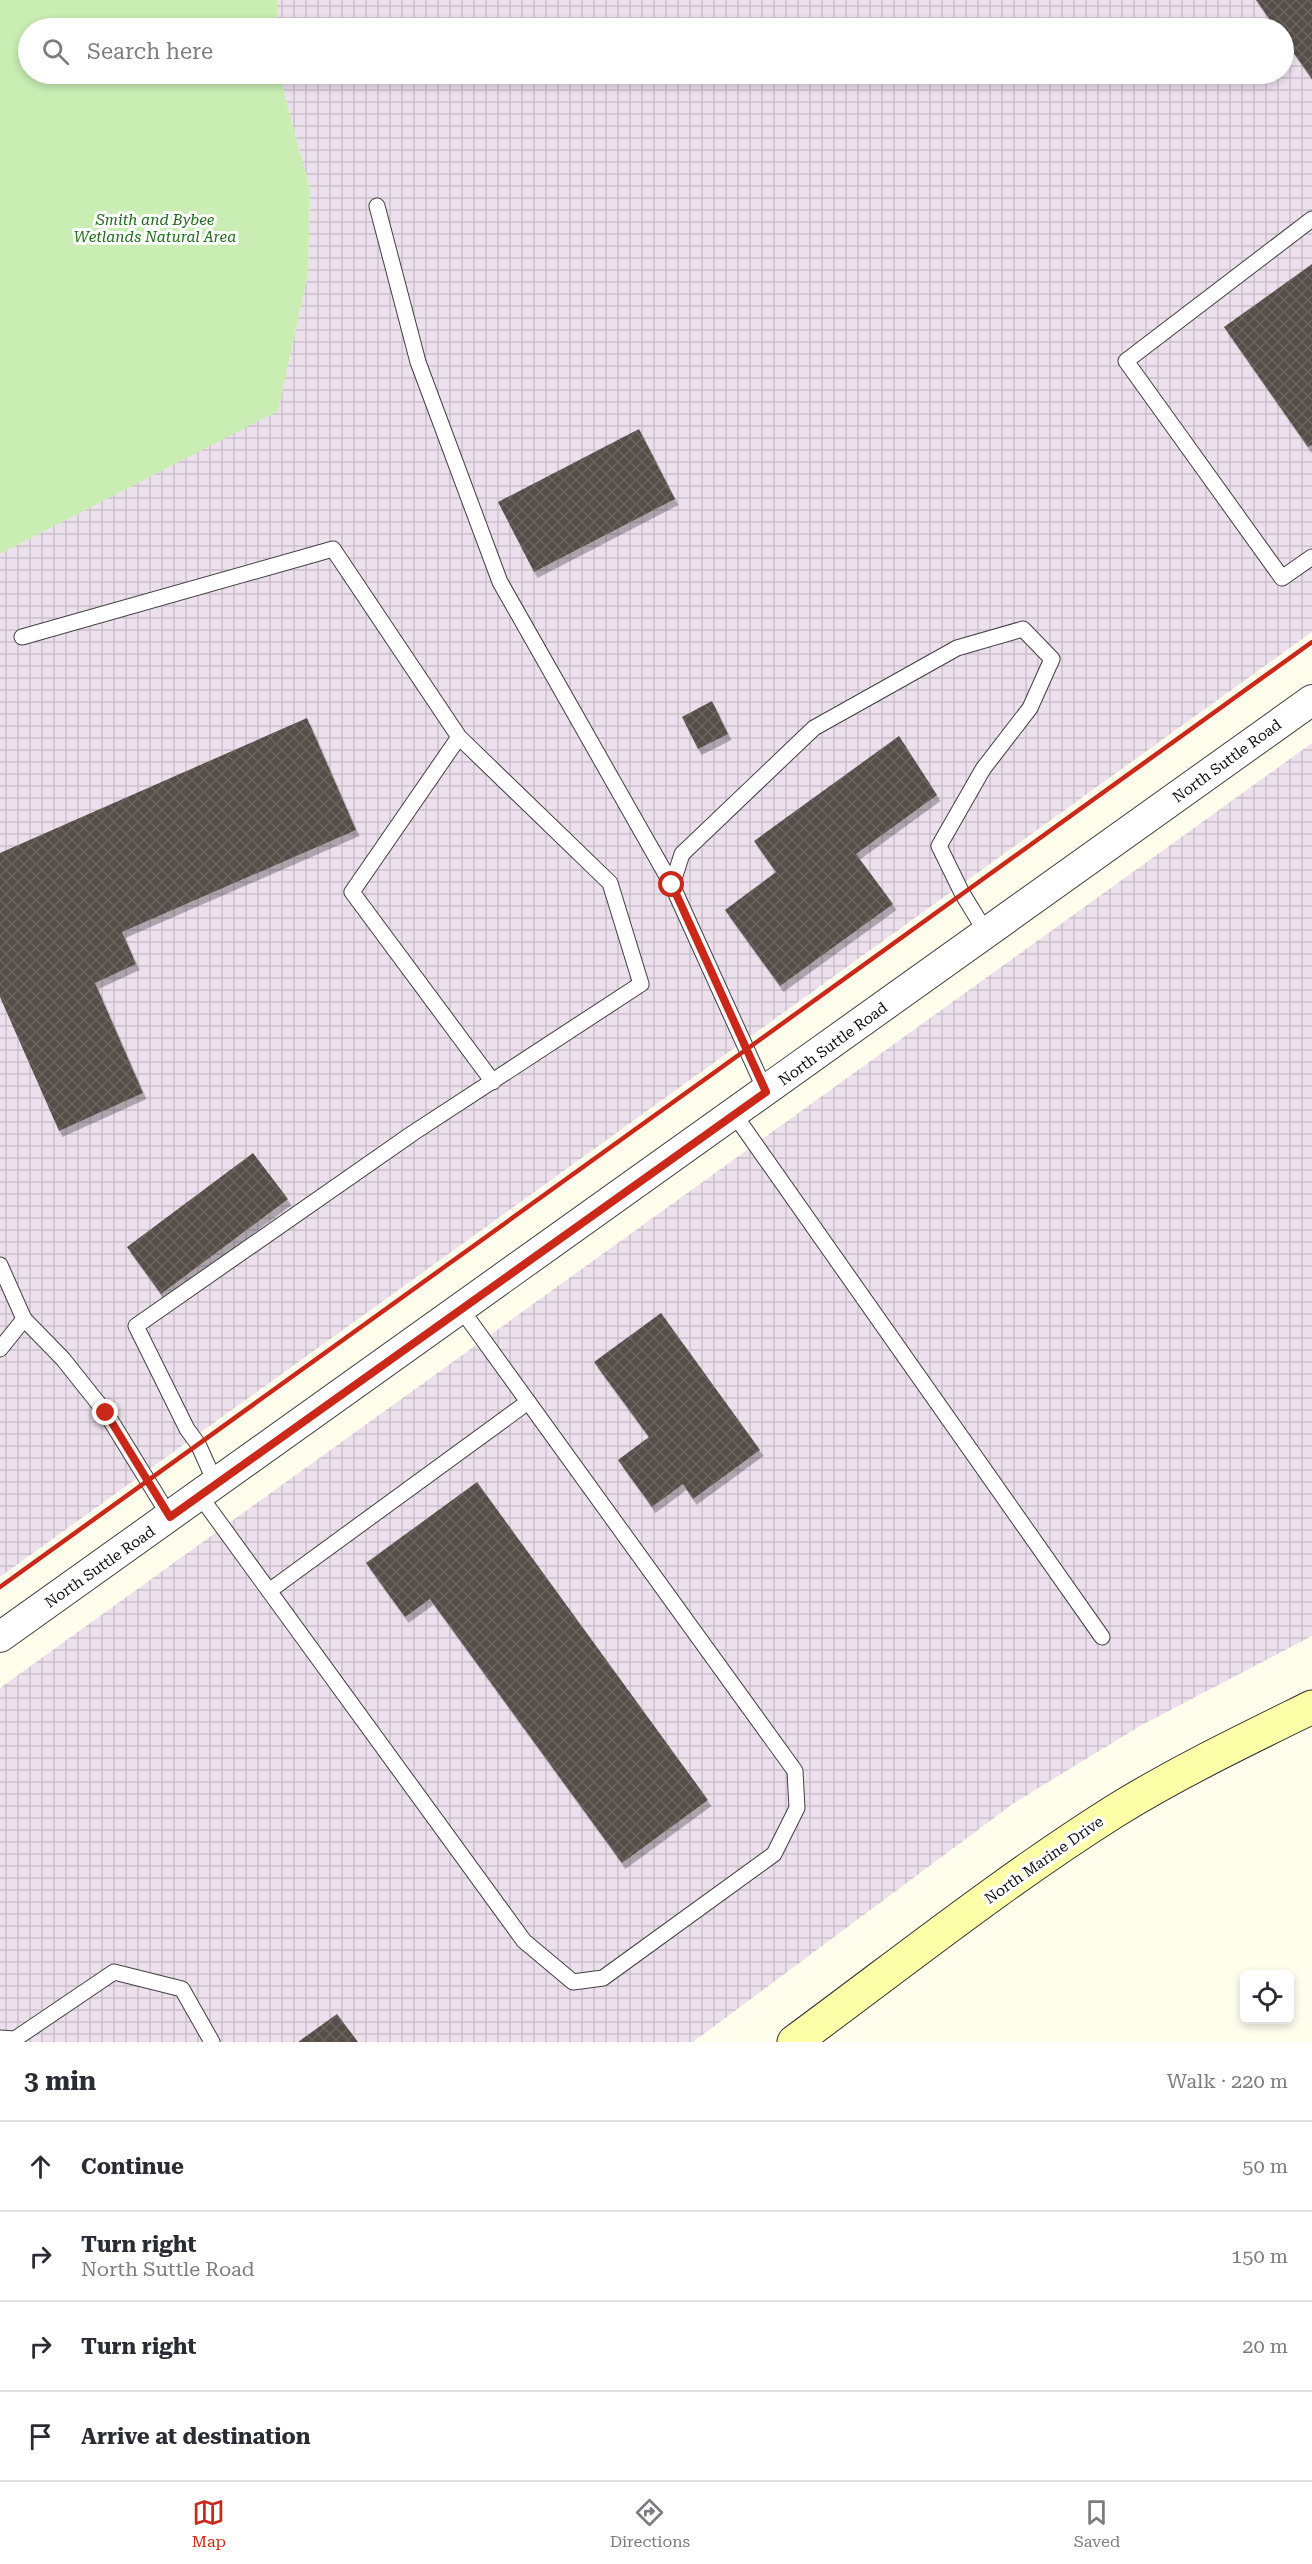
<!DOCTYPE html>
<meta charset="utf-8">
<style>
:root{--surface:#fff;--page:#f2f2f3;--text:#2b2b33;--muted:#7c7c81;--line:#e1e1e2;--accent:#ca2818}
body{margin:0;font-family:"Roboto Serif",serif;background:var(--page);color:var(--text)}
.controls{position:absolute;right:18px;bottom:18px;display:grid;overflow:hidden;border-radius:9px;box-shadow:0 3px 9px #0003}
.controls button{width:54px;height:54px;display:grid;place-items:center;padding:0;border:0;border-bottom:2px solid var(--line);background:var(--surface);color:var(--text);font:30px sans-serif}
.stop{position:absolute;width:18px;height:18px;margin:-14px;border:4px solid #ca2818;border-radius:50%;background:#fff}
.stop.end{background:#ca2818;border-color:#fff;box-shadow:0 2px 6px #0008}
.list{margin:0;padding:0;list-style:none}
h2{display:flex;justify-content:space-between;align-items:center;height:78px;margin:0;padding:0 24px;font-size:26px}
h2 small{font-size:20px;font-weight:400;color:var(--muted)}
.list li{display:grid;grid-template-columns:39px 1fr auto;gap:18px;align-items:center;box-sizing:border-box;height:90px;padding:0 24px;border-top:2px solid var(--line)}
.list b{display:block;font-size:22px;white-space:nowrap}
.list p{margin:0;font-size:20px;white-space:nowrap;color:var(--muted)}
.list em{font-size:20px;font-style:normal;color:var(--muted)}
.icon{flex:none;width:33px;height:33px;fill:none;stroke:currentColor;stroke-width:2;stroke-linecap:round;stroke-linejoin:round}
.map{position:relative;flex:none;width:1312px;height:2042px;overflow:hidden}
.search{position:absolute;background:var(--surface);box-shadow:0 3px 9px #0003;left:18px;right:18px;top:18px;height:66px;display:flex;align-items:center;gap:15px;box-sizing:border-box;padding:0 21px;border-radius:33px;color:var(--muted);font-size:22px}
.sheet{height:438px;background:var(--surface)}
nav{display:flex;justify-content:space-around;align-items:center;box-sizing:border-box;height:84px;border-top:2px solid var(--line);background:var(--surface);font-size:16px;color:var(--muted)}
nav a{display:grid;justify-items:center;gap:3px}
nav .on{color:var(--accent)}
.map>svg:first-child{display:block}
.industrial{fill:url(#industrial-grid)}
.park{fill:#c9edb3}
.building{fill:url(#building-cross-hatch);filter:url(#shadow)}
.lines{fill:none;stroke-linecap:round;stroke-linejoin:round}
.lane-casing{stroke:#404040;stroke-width:17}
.street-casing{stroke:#404040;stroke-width:32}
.secondary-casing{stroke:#2f2f2f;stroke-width:35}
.lane{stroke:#fff;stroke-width:15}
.street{stroke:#fff;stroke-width:30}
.secondary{stroke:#fdffa8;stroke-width:33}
.rail{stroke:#ca2818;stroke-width:4.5}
.route{stroke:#ca2818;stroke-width:8}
.labels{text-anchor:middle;stroke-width:6;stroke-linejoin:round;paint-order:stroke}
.park-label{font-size:15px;font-style:italic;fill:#1d6b17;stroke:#fff}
.street-label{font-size:15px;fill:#0d0d0d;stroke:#fff}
</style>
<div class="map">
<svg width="1312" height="2042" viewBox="0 0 1312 2042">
<defs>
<pattern id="industrial-grid" width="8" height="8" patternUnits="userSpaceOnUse" patternTransform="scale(1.5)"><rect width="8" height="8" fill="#ede0ed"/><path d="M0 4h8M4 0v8" fill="none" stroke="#cabfca"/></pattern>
<pattern id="building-cross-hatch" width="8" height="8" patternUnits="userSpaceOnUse" patternTransform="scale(1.5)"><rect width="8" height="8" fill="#575048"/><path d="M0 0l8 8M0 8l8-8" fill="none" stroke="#6a645e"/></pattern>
<filter id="shadow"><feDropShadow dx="3.5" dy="6" stdDeviation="0" flood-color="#0004"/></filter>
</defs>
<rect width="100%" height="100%" fill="#fffeed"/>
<g class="industrial">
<polygon points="277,0 1312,0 1312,632 0,1577 0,554 278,410 308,274 310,189 279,74 1284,74 1284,28 277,28"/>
<polygon points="1312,743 1312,1636 1140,1726 1014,1803 693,2042 0,2042 0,1688"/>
</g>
<polygon class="park" points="0,0 277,0 277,28 28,28 28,74 279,74 310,189 308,274 278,411 0,554"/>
<g class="building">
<polygon points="1256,0 1312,0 1312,79 1284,39 1284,28 1276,28"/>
<polygon points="1312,264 1312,445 1308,447 1224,327"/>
<polygon points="639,429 675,499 534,572 498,502"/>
<polygon points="712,701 728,734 698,749 682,717"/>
<polygon points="307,718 356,830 122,932 136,964 95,983 143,1093 59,1131 0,997 0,853"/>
<polygon points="899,736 937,795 856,854 893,904 780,986 725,910 776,872 754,841"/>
<polygon points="253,1153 288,1199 161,1294 127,1247"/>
<polygon points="661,1313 760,1450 693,1499 683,1484 652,1507 618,1460 649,1437 594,1362"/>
<polygon points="477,1482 708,1800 622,1863 430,1599 405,1617 366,1563"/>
<polygon points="337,2014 358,2042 298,2042"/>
</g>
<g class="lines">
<defs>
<g id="lane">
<polyline points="377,206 418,362 500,582 672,885"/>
<polyline points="1312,219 1126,361 1282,578 1312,557"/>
<polyline points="22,637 333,549 459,737"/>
<polyline points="766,1092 672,885 682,854 814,728 957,648 1023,629 1052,659 1030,708 983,769 939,846 962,893 987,934"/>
<polyline points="734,1114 1102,1637"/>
<polyline points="0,1265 24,1319 0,1349"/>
<polyline points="24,1319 63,1359 106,1413 170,1517"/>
<polyline points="216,1484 198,1444 187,1429 136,1326 413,1133 641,984 610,883 459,737 352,892 493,1082"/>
<polyline points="200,1496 524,1941 573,1982 603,1978 774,1854 797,1808 795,1771 461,1309"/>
<polyline points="269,1591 528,1402"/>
<polyline points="0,2038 15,2039 114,1972 182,1989 212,2042"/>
</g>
<polyline id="street" points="0,1637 1312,700"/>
<path id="secondary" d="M794 2042C900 1964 1004 1881 1115 1811 1178 1772 1245 1740 1312 1707"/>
</defs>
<use href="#lane" class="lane-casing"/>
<use href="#street" class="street-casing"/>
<use href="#secondary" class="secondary-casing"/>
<use href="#lane" class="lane"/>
<use href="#street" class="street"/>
<use href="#secondary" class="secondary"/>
<polyline class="rail" points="0,1587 1312,642"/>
</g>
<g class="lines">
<polyline class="route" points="106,1413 170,1517 766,1092 672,885"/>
</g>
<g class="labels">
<g class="park-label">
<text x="155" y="225">Smith and Bybee<tspan x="155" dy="17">Wetlands Natural Area</tspan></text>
</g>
<g class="street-label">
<text transform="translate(1227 761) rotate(-36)" y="5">North Suttle Road</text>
<text transform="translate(833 1044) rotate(-36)" y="5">North Suttle Road</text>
<text transform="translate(100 1567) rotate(-35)" y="5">North Suttle Road</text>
<text transform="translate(1044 1860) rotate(-35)" y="5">North Marine Drive</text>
</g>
</g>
</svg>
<div class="controls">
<button><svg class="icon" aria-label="locate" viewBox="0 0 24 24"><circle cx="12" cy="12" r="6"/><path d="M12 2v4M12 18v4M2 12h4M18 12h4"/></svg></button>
</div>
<div class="stop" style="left:672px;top:885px"></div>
<div class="stop end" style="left:106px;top:1413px"></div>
<div class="search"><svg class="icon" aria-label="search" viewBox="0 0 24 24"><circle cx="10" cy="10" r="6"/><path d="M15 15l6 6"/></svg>Search here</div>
</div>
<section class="sheet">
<h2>3 min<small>Walk · 220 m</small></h2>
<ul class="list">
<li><svg class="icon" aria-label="ahead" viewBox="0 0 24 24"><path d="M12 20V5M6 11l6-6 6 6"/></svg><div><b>Continue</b></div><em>50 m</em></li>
<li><svg class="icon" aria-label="right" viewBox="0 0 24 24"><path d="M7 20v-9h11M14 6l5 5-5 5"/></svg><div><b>Turn right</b><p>North Suttle Road</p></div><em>150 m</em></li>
<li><svg class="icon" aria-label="right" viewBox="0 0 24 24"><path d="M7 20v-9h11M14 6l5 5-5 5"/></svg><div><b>Turn right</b></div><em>20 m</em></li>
<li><svg class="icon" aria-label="arrive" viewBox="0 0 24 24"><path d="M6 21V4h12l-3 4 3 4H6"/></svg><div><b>Arrive at destination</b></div></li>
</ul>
</section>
<nav>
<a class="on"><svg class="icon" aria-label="map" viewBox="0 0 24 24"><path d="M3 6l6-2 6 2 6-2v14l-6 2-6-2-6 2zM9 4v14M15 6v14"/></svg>Map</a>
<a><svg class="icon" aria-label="directions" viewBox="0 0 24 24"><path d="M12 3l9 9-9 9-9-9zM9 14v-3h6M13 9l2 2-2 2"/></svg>Directions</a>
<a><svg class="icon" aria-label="saved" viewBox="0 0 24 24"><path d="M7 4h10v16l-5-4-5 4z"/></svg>Saved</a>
</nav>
